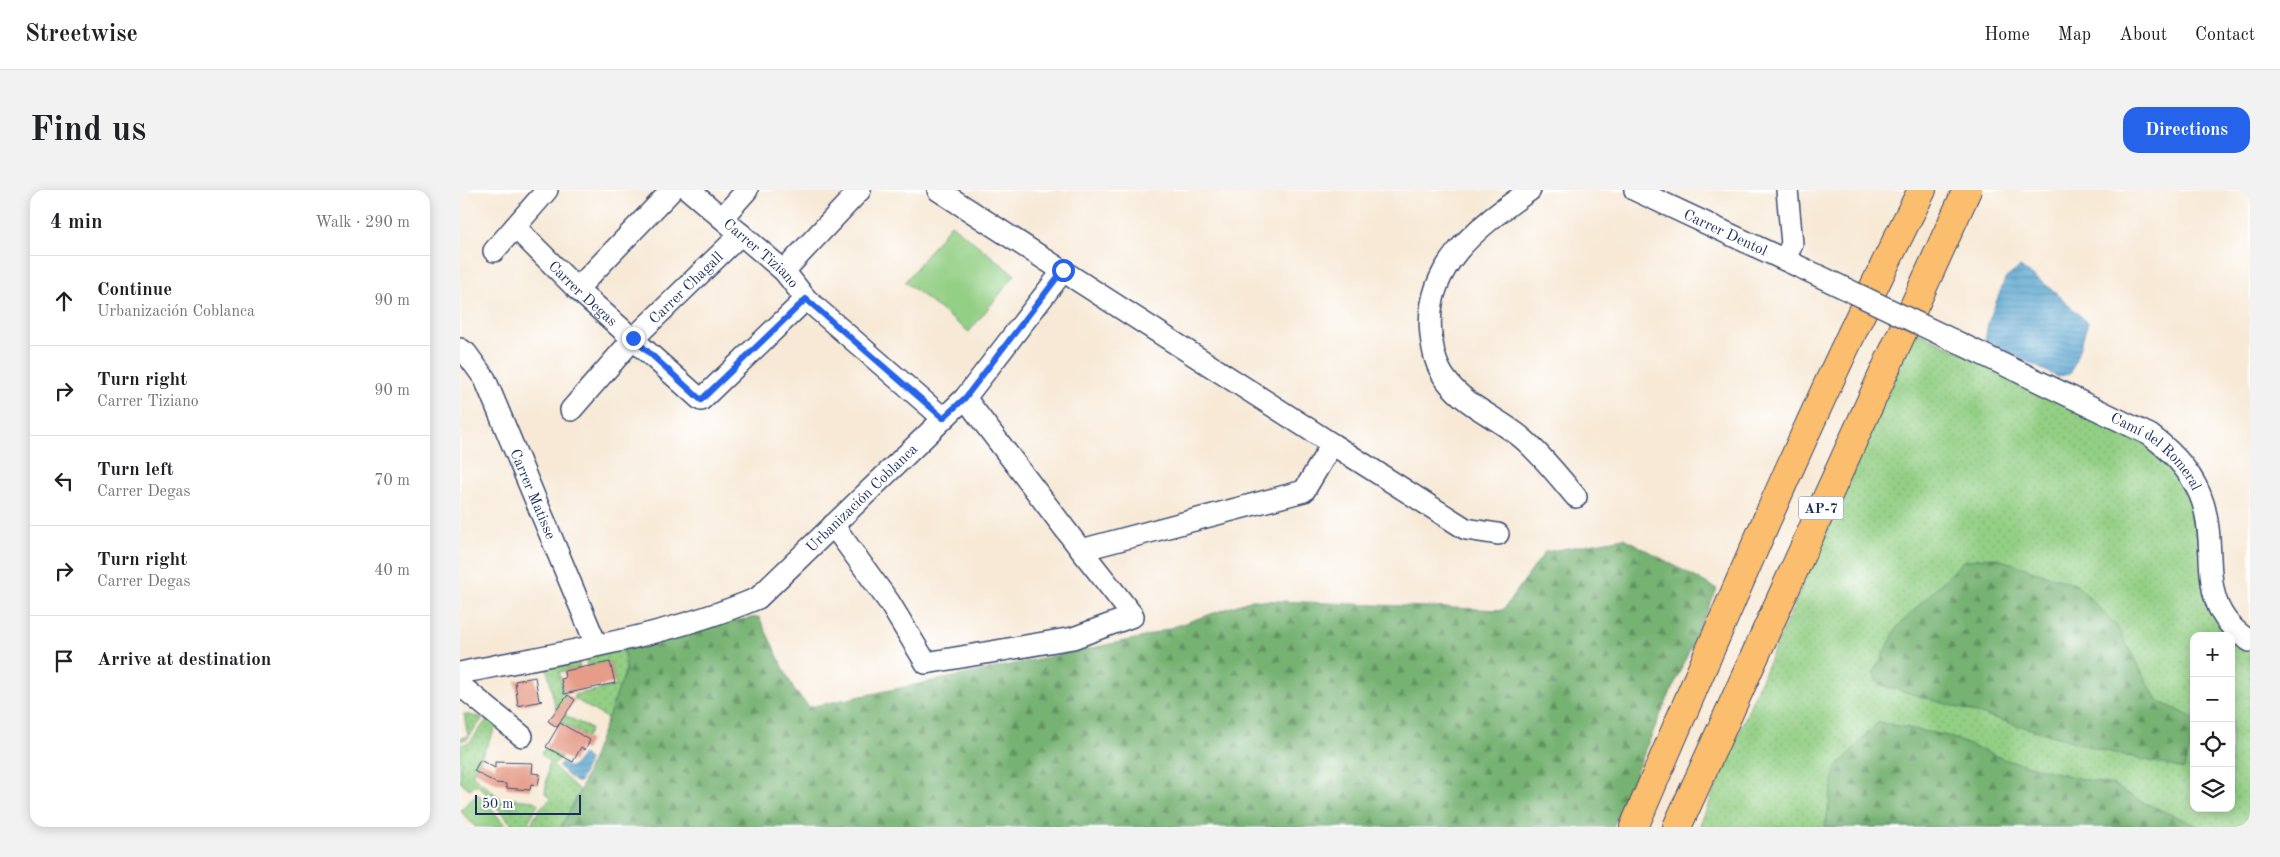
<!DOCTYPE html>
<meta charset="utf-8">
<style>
:root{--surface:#fff;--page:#f2f2f2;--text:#202124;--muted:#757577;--line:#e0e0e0;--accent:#2563eb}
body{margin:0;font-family:"Old Standard TT",serif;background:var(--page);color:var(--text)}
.controls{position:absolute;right:15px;bottom:15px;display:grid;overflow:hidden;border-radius:10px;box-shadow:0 2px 12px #0003}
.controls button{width:45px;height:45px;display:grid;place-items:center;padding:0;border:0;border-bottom:1px solid var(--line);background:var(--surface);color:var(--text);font:25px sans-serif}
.scale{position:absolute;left:15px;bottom:12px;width:106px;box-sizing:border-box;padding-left:5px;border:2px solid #1b2f5e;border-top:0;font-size:14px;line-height:18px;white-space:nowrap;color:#1b2f5e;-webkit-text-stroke:4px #fff;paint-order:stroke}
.stop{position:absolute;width:15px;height:15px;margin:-11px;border:4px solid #2563eb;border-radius:50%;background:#fff}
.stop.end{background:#2563eb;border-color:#fff;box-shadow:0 1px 5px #0008}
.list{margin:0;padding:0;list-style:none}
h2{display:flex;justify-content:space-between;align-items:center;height:65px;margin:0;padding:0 20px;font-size:21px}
h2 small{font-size:16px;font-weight:400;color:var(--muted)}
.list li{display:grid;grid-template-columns:32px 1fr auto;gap:15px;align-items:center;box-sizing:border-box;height:90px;padding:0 20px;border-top:1px solid var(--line)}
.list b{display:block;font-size:19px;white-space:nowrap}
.list p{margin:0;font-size:16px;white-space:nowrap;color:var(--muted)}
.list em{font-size:16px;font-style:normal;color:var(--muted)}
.icon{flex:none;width:28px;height:28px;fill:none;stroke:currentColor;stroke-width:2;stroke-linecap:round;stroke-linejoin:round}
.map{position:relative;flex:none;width:1790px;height:637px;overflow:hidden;border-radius:15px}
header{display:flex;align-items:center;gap:30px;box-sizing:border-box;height:70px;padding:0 25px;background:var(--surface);border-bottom:1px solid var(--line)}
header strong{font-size:24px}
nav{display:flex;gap:28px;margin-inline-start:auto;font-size:18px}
.intro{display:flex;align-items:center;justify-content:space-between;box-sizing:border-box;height:120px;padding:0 30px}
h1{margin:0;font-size:35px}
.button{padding:12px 22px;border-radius:15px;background:var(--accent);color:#fff;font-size:18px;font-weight:700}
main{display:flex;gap:30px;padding:0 30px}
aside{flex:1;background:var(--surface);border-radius:15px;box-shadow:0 2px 12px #0003}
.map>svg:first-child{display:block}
.grass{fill:url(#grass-dots);stroke:#577f71;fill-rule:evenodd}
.forest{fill:url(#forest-firs);stroke:#487068}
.pitch{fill:#93cf84;stroke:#577f71}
.water{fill:url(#water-rules);stroke:#386996}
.building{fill:#e59c88}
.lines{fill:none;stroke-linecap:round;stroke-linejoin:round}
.minor-casing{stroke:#3c4b70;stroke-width:24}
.highway-casing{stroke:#3c4b70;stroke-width:30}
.minor{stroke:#fff;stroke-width:21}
.highway{stroke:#fbbe6e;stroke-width:28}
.minor-bridge-casing{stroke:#3c4b70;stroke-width:24;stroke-linecap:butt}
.minor-bridge{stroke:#fff;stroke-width:21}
.route{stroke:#2563eb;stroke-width:6}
.labels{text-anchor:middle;stroke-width:4;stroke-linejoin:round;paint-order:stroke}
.shield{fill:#fff;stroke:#5f6d8e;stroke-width:1}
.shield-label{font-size:14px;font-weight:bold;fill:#1b2f5e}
.street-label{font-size:15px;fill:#1b2f5e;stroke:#fff}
</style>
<header>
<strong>Streetwise</strong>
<nav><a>Home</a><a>Map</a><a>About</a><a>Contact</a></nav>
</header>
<div class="intro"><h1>Find us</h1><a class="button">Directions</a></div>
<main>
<aside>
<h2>4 min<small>Walk · 290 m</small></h2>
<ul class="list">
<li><svg class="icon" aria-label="ahead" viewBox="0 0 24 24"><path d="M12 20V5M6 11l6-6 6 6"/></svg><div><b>Continue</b><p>Urbanización Coblanca</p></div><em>90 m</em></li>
<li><svg class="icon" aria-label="right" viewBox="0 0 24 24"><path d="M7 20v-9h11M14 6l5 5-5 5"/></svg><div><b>Turn right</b><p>Carrer Tiziano</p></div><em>90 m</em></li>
<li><svg class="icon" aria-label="left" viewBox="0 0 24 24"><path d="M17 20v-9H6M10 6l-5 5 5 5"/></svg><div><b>Turn left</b><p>Carrer Degas</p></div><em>70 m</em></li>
<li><svg class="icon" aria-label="right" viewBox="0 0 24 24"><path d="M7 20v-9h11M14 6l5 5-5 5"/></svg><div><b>Turn right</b><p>Carrer Degas</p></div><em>40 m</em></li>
<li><svg class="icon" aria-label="arrive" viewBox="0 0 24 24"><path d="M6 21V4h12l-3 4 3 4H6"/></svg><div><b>Arrive at destination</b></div></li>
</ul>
</aside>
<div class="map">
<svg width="1790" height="637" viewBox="0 0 1790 637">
<defs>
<pattern id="grass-dots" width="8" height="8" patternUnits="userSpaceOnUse" patternTransform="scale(1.25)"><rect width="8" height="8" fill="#93cf84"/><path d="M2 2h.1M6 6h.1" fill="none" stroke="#7eb274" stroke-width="1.8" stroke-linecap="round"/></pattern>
<pattern id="forest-firs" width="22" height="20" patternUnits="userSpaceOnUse" patternTransform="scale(1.25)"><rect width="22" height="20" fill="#76b272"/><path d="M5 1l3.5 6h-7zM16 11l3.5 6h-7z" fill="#609161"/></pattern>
<pattern id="water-rules" width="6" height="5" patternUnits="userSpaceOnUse" patternTransform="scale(1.25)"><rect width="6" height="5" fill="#54a3cd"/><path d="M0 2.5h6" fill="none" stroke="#4585aa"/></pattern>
</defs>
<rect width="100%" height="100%" fill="#fff"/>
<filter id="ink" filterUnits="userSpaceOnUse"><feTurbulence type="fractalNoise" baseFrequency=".02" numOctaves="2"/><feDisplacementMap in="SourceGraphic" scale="10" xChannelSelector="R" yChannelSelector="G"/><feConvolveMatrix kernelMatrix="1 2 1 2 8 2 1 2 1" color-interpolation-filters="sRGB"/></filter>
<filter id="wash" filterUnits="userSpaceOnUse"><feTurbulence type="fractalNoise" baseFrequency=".0096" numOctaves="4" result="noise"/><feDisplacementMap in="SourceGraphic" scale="20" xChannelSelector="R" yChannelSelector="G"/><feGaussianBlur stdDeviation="1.12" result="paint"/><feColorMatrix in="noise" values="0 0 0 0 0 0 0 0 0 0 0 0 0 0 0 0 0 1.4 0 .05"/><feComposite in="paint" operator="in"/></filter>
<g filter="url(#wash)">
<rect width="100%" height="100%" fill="#f7e9d6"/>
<g class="grass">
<path d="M1456 141 1674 245 1708 269 1728 300 1738 330 1743 374 1790 460V637H1239L1303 485ZM1734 446H1771V618H1734Z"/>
<polygon points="164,458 166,480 148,529 115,509 114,505 156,496 150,472 127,477 126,466"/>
<polygon points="117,468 120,478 99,482 107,515 101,522 96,520 86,474"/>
<polygon points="4,524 23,528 7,549 0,551 0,548 8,546"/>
<polygon points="105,525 131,539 127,547 100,532"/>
<polygon points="30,526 38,533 12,585 52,618 53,609 75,611 78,615 68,632 71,634 81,617 91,609 85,603 89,572 81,564 85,558 101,567 93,576 120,601 101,637 54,637 17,594 10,599 0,592 0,555 9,553"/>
</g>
<g class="forest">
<path d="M1164 348 1257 399 1195 537 1153 637H101L120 601 166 480 164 458C209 451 253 432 299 427L334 500 349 517 684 447 792 410 1043 420 1085 362Z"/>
<polygon points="1532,367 1617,395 1656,435 1697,510 1734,528 1734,545 1724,579 1642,560 1418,494 1413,484 1438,436 1503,371"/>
<polygon points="1418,532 1488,546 1546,570 1622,589 1654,595 1676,609 1740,637 1365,637 1375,579"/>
</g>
<g class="pitch">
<polygon points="491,34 555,85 509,142 445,92"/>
<polygon points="18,604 47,637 15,637 0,620"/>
</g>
<g class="water">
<polygon points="1560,77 1593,100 1628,133 1611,183 1598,187 1525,151 1528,133 1545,89"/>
<polygon points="123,565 129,570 120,592 115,592 98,576 102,572 108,577 112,577"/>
</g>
<g id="blocks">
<g class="building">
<polygon points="150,472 155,493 104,504 101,489 105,488 104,481"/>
<polygon points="75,487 79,510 82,511 58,516 55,491"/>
<polygon points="108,505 115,510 97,537 88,531"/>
<polygon points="100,533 130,550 125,560 121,557 113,572 86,557"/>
<polygon points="20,570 35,578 35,572 73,573 72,583 80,584 78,595 71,594 70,600 46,598 46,594 36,593 14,581"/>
</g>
</g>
</g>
<g filter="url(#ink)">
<use href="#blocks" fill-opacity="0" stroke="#3c4b70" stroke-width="1"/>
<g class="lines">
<defs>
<g id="minor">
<path id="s1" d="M229 0 324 81 346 109 483 228"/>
<path d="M1070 0C1020 36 963 75 971 145 973 162 976 177 987 191 1006 216 1038 228 1062 248 1082 265 1099 287 1116 307"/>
<path id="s2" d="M1175 0 1357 85"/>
<polyline points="262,28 287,0"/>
<path id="s3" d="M55 37 117 99 241 210 346 109"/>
<polyline points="34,61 87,0"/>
<polyline points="1325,69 1332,54 1327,0"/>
<polyline points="324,81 400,0"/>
<polyline points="117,99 212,0"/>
<path id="s4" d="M1501 154 1690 245C1713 262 1734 284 1743 313 1759 365 1734 417 1790 451"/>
<path id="s5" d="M0 159 6 163 25 189 136 454"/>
<polyline points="505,208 621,360 844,301 872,254 603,81"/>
<path id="s6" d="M111 220 173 149 281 44"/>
<polyline points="872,254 1006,339 1038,344"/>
<polyline points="373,335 429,412 466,473 613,448 673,426 621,360"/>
<path id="s7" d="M0 483C98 463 206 447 298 408L505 208 603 81 478 0"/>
<polyline points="0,495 62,546"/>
</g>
<g id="highway">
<path d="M1174 637C1266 423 1356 208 1462 0"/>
<polyline points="1217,637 1507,0"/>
</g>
</defs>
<use href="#minor" class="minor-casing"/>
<use href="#highway" class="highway-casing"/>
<use href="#minor" class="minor"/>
<use href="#highway" class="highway"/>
<defs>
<polyline id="minor-bridge" points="1357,85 1501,154"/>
</defs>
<use href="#minor-bridge" class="minor-bridge-casing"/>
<use href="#minor-bridge" class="minor-bridge"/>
</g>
</g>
<g class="lines" filter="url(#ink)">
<polyline class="route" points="173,148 241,210 346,109 483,228 505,208 603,80"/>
</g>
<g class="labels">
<rect class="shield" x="1338.5" y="306.5" width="45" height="23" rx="4"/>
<g class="shield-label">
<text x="1361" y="323">AP-7</text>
</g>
<g class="street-label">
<text dy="5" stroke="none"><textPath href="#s2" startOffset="100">Carrer Dentol</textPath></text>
<text dy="5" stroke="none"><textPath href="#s1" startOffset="96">Carrer Tiziano</textPath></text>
<text dy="5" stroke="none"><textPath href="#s6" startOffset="168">Carrer Chagall</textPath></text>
<text dy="5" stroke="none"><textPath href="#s3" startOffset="95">Carrer Degas</textPath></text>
<text dy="5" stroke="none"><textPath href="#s4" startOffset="225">Camí del Romeral</textPath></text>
<text dy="5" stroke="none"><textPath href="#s5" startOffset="164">Carrer Matisse</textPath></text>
<text dy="5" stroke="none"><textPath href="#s7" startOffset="452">Urbanización Coblanca</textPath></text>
</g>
</g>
</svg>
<div class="controls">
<button>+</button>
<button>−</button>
<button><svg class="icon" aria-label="locate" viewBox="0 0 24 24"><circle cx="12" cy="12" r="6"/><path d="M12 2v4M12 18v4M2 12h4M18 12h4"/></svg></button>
<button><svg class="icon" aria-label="layers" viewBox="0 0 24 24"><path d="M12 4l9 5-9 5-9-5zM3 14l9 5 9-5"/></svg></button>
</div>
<div class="scale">50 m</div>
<div class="stop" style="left:603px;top:80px"></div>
<div class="stop end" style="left:173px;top:148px"></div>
</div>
</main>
